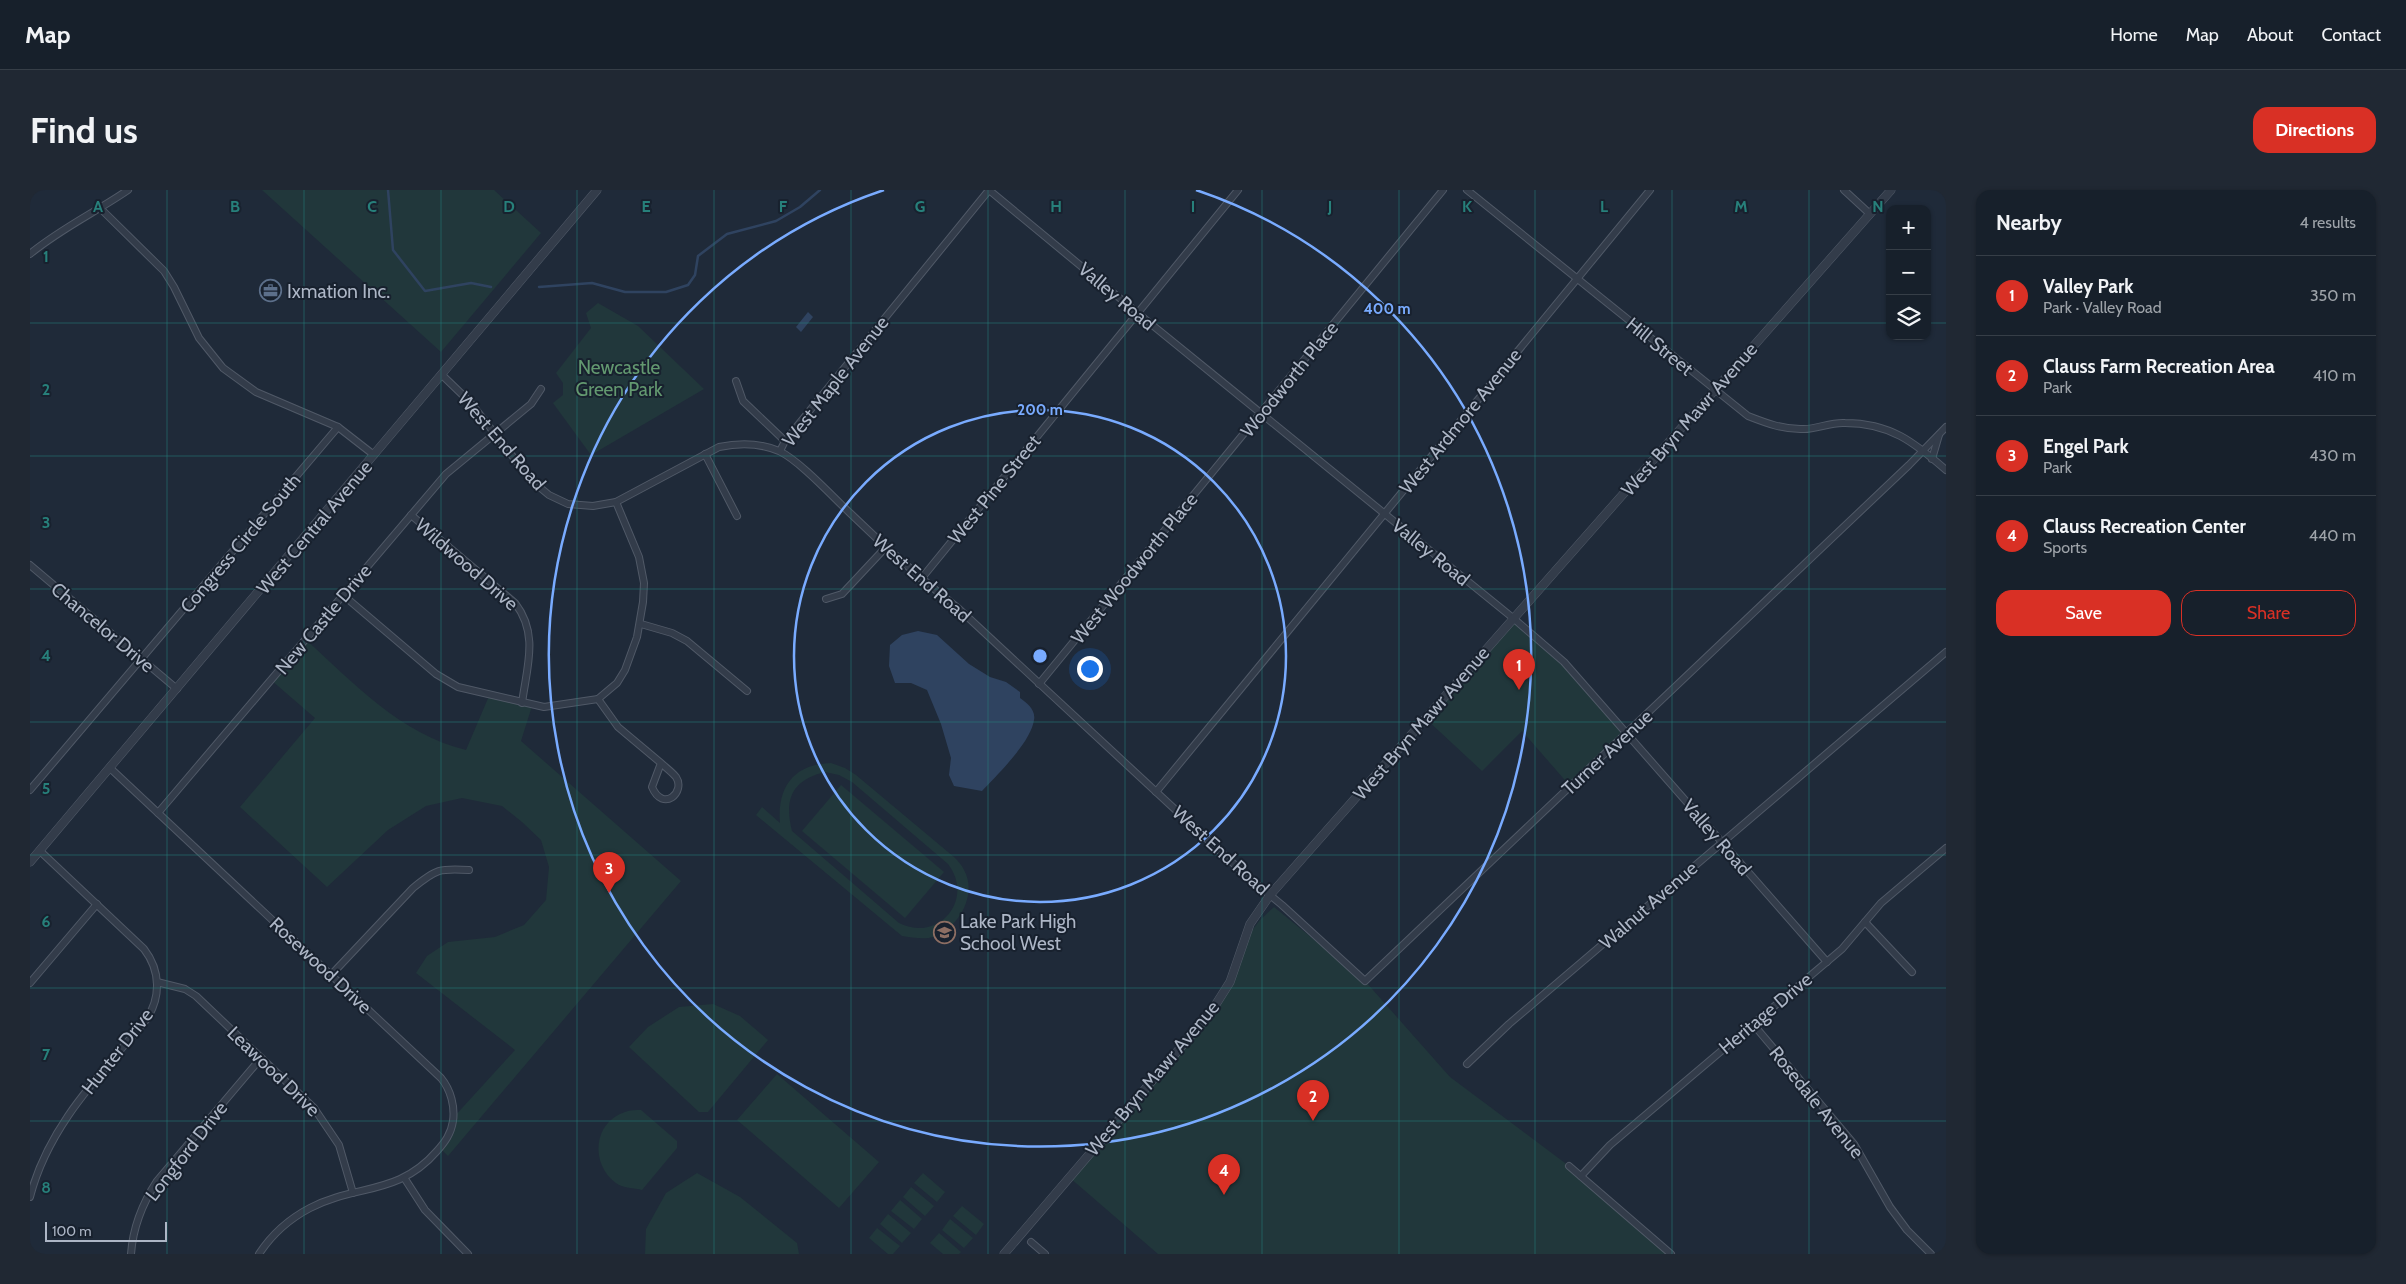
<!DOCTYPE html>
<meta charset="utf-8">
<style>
:root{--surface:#17202b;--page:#202833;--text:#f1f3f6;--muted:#9ea3a9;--line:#363e47;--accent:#d93025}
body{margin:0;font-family:Cabin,sans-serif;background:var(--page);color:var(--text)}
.controls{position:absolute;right:15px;top:15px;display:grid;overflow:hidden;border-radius:10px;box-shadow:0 1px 4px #0004}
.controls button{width:45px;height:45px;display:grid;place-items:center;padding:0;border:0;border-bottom:1px solid var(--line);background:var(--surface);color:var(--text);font:25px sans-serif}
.scale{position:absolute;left:15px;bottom:12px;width:122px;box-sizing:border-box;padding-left:5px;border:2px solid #adb6c6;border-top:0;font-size:14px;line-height:18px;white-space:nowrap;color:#adb6c6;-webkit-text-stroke:4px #18212e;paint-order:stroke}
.you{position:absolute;left:1059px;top:478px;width:18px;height:18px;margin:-12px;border:4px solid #fff;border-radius:50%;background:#1a73e8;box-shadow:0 0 0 8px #1a73e833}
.badge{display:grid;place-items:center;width:32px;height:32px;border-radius:50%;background:var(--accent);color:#fff;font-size:16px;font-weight:700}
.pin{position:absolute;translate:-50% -41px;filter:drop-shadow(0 1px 2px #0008)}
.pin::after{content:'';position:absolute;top:26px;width:18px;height:15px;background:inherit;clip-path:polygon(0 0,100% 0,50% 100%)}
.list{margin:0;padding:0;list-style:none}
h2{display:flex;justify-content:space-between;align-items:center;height:65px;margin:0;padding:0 20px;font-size:21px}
h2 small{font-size:16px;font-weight:400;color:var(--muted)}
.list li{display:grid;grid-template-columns:32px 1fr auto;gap:15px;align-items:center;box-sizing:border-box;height:80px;padding:0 20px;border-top:1px solid var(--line)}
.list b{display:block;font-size:19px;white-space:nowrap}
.list p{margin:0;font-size:16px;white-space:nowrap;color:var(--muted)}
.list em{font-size:16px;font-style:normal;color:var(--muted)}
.actions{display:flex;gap:10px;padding:15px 20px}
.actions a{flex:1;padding:11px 0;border:1px solid var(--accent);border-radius:15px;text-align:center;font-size:18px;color:var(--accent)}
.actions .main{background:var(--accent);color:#fff}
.icon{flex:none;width:28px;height:28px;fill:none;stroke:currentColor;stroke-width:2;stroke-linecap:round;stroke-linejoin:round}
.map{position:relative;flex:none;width:1916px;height:1064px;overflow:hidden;border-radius:15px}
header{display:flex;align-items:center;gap:30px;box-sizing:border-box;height:70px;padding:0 25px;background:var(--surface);border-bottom:1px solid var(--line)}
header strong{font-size:24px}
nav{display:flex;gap:28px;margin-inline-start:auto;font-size:18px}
.intro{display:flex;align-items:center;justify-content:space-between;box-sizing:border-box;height:120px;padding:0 30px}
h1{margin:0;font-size:35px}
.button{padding:12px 22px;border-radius:15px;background:var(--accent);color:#fff;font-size:18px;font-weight:700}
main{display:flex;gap:30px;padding:0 30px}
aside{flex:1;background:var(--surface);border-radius:15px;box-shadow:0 1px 4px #0004}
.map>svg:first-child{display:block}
.green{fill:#21373b;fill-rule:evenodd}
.water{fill:#2f4360}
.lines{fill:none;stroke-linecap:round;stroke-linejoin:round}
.stream{stroke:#2f4360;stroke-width:2.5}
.minor-casing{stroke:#505967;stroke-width:8}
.tertiary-casing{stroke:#505967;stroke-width:9}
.minor{stroke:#333c4a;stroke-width:6}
.tertiary{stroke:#333c4a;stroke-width:8}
.grid{fill:none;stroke:#27807b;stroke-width:1;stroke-opacity:0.55}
.ring{fill:none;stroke:#79abff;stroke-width:2.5}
.labels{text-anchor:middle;stroke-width:4;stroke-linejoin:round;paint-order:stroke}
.poi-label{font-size:19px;fill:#adb6c6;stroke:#18212e;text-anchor:start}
.street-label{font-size:19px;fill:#adb6c6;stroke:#18212e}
.park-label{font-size:19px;fill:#639970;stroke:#18212e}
.grid-label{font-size:16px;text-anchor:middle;font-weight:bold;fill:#27807b;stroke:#18212e;stroke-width:4;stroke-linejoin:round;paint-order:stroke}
.centre{fill:#79abff;stroke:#18212e;stroke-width:2.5}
.ring-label{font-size:15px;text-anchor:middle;font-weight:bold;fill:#79abff;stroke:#18212e;stroke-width:4;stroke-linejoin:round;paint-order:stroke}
</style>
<header>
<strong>Map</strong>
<nav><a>Home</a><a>Map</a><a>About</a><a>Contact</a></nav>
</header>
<div class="intro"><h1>Find us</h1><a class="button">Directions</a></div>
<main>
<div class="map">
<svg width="1916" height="1064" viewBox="0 0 1916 1064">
<rect width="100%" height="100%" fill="#1f2a39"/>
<g class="green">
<polygon points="232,0 464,0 511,43 411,162"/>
<polygon points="568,113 608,136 674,199 561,265 523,213 533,205 533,193 526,183 561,138 556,123"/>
<polygon points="1483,428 1534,472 1596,543 1540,596 1492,541 1452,581 1395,528"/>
<path d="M275 449C324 493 370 544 436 560L459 506 502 516 491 551 651 691 418 966 410 958 423 928 485 860 386 783 397 766 418 752 465 747 494 735 516 710 519 677 511 650 492 632 472 616 432 608 396 616 358 640 297 697 210 617 285 528 241 490Z"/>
<path d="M801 573 815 578 826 585 924 667C928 671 932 675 934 680 948 705 928 739 903 747 894 750 881 747 872 746L726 625 732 617 750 633C747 597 764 574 801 573ZM795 582 809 585 822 592 918 674C945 709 909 753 869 733L762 641C754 609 762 590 795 582Z"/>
<polygon points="811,595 914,682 875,728 772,641"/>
<polygon points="1244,717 1335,791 1420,887 1539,976 1641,1064 1128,1064 1039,987 1181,822 1200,792 1211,755 1230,730"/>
<polygon points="683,814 710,826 738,850 678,922 669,922 599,857 618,837 649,817"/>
<polygon points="747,884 849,972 809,1018 707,930"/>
<path d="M611 920 647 951V958L612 1000C605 998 592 998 586 993 560 974 563 932 595 922 600 920 606 920 611 920Z"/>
<polygon points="667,983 710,1007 767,1053 769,1064 615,1064 616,1039 636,1003"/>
<polygon points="893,983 915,1002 907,1012 884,993"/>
<polygon points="881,997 904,1016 895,1026 873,1007"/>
<polygon points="870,1010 892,1029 884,1039 861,1021"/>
<polygon points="932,1016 954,1034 946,1045 923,1026"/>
<polygon points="858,1024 881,1043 872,1053 850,1034"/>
<polygon points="920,1029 943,1048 934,1058 912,1040"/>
<polygon points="847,1038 870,1056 863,1064 858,1064 839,1048"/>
<polygon points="909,1043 931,1062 929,1064 913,1064 900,1053"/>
</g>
<g class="water">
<polygon points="778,122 783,127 771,142 766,137"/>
<path d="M888 441 907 445 939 474 960 487 976 492 990 502V508C997 513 1006 520 1004 530 1001 552 968 584 952 601L924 596 919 585 921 568 911 534 897 500 881 493H865L859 476 860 455 872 445Z"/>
</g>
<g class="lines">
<g class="stream">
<polyline points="358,0 363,60 395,101 441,93 461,97"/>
<polyline points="509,97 562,93 595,102 636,102 658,95 665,85 668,66 697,44 746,31 770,17 790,0"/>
</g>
<defs>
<g id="minor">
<polyline points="959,0 1121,134 1483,428 1534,472 1797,772"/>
<path d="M1437 0 1718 226C1736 233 1754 240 1774 239 1787 239 1801 232 1815 233 1860 233 1884 252 1916 280"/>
<polyline points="1814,0 1840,24"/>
<polyline points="71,19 134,81 144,97 169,148 193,178 226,202 308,237 344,265"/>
<path d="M0 64C30 39 66 22 98 0"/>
<path d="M412 185 440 212 502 291 519 305 538 314 563 316 586 312 689 257C708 253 730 253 749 261 770 271 802 306 820 323 855 357 891 389 929 419L1219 688 1252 715 1335 791 1879 275 1916 237"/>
<polyline points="706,191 713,211 755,251"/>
<polyline points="750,261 755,251 959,0"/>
<polyline points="675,264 707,326"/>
<polyline points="1902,269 1909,245"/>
<path d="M381 325 485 413C509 444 497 476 492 513"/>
<polyline points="0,375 147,499"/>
<polyline points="891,389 1208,0"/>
<polyline points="313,405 406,484 428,497 514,517 568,509 587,493 595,480 607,447 613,412 614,393 609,367 586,312"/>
<polyline points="796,409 812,404 856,357"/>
<polyline points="611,434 642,443 657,451 717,501"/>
<polyline points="1009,494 1413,0"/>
<path d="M568 509 588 537 631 573 622 597C633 623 656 602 646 587 642 582 635 577 631 573"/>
<path d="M80 578 411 888C421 900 425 917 423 931 421 944 415 952 407 961 368 1006 326 994 280 1018 259 1029 242 1044 229 1064"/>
<polyline points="0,600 308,237"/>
<polyline points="1126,602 1620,0"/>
<polyline points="128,623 416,284 501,214 511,199"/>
<polyline points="1835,732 1882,782"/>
<path d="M301 785 383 698C406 679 410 678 439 680"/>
<polyline points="127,792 155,799 166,806 284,918 309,955 323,1003"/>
<polyline points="0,793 67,714"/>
<polyline points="1723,834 1824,954 1860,1017 1877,1040 1901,1064"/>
<polyline points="1437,874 1479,834 1916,462"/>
<polyline points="1539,976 1641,1064"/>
<polyline points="1551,986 1580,955 1812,759 1851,713 1916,658"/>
<polyline points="375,989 395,1020 438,1064"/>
<path d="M0 1007C18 936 70 885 116 830 131 808 131 781 114 759L10 661"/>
<polyline points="1001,1052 1015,1064"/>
<path d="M101 1064C103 1036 112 1014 127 991L231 868"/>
</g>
<g id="tertiary">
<polyline points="0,672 567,0"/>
<polyline points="974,1064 1181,822 1200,792 1220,734 1240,705 1861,0"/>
</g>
</defs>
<use href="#minor" class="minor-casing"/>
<use href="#tertiary" class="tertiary-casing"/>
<use href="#minor" class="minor"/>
<use href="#tertiary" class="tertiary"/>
</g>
<path class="grid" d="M137 0V1064M274 0V1064M411 0V1064M547 0V1064M684 0V1064M821 0V1064M958 0V1064M1095 0V1064M1232 0V1064M1369 0V1064M1505 0V1064M1642 0V1064M1779 0V1064M0 133H1860M1897 133H1916M0 266H1916M0 399H1916M0 532H1916M0 665H1916M0 798H1916M0 931H1916"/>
<g class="ring">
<circle cx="1010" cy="466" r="246"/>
<path d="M1166 0A491 491 0 1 1 854 0"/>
</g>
<defs>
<symbol id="office-ring" viewBox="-11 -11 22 22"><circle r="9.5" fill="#18212e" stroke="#5c6f8a" stroke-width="1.5"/><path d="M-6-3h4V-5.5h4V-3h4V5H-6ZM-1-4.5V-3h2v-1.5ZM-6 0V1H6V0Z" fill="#5c6f8a"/></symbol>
<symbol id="school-ring" viewBox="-11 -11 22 22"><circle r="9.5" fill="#18212e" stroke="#8d6e63" stroke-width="1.5"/><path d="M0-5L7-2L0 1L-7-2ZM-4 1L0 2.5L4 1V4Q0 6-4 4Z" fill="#8d6e63"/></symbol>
</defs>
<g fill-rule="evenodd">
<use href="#office-ring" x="228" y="88" width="25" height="25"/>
<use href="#school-ring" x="902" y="730" width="25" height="25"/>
</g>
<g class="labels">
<g class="poi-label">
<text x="257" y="108">Ixmation Inc.</text>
<text x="930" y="738">Lake Park High<tspan x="930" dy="22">School West</tspan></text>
</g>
<g class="street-label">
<text transform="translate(1087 106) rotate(40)" y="7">Valley Road</text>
<text transform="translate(1630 156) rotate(39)" y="7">Hill Street</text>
<text transform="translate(1259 189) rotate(-51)" y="7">Woodworth Place</text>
<text transform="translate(805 191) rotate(-52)" y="7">West Maple Avenue</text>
<text transform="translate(1659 229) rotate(-49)" y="7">West Bryn Mawr Avenue</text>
<text transform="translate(1430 231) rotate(-51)" y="7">West Ardmore Avenue</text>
<text transform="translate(472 251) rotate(49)" y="7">West End Road</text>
<text transform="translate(964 299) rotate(-51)" y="7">West Pine Street</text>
<text transform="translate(284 337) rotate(-50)" y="7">West Central Avenue</text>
<text transform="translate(210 353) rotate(-50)" y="7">Congress Circle South</text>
<text transform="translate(1401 362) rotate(39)" y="7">Valley Road</text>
<text transform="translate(437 374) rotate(41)" y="7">Wildwood Drive</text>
<text transform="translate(1104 378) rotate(-51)" y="7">West Woodworth Place</text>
<text transform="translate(892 388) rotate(41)" y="7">West End Road</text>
<text transform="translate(293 429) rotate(-50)" y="7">New Castle Drive</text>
<text transform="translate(73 437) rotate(40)" y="7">Chancelor Drive</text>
<text transform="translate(1391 533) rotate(-49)" y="7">West Bryn Mawr Avenue</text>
<text transform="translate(1577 562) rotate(-43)" y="7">Turner Avenue</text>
<text transform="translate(1687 647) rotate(49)" y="7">Valley Road</text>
<text transform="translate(1191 660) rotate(42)" y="7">West End Road</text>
<text transform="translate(1618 715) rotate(-41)" y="7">Walnut Avenue</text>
<text transform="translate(291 775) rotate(43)" y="7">Rosewood Drive</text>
<text transform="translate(1735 823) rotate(-40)" y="7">Heritage Drive</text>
<text transform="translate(87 861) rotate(-52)" y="7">Hunter Drive</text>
<text transform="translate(244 881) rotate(44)" y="7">Leawood Drive</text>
<text transform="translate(1122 888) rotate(-50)" y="7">West Bryn Mawr Avenue</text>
<text transform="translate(1787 912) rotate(51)" y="7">Rosedale Avenue</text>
<text transform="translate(156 961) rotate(-52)" y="7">Longford Drive</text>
</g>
<g class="park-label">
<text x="589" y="184">Newcastle<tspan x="589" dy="22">Green Park</tspan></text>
</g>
</g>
<g class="grid-label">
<text x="68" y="22">A</text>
<text x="205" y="22">B</text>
<text x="342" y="22">C</text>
<text x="479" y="22">D</text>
<text x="616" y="22">E</text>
<text x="753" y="22">F</text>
<text x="890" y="22">G</text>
<text x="1026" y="22">H</text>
<text x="1163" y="22">I</text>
<text x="1300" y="22">J</text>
<text x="1437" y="22">K</text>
<text x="1574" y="22">L</text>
<text x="1711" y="22">M</text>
<text x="1848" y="22">N</text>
<text x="16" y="72">1</text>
<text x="16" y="205">2</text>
<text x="16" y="338">3</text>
<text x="16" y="471">4</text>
<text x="16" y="604">5</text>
<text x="16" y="737">6</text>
<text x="16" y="870">7</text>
<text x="16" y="1003">8</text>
</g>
<circle cx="1010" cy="466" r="8" class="centre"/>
<g class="ring-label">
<text x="1357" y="124">400 m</text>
<text x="1010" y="225">200 m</text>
</g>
</svg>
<div class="controls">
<button>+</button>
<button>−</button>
<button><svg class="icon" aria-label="layers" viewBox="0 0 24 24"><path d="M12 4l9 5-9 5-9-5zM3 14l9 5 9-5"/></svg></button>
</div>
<div class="scale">100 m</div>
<div class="you"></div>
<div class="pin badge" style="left:1489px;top:500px">1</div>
<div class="pin badge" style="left:1283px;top:931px">2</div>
<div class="pin badge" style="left:579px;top:703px">3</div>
<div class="pin badge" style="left:1194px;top:1005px">4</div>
</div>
<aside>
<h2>Nearby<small>4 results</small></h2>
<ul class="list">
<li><span class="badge">1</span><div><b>Valley Park</b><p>Park · Valley Road</p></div><em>350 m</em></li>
<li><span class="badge">2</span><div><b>Clauss Farm Recreation Area</b><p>Park</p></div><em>410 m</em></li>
<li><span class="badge">3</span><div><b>Engel Park</b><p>Park</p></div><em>430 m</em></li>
<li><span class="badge">4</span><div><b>Clauss Recreation Center</b><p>Sports</p></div><em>440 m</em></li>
</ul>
<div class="actions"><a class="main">Save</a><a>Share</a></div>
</aside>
</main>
